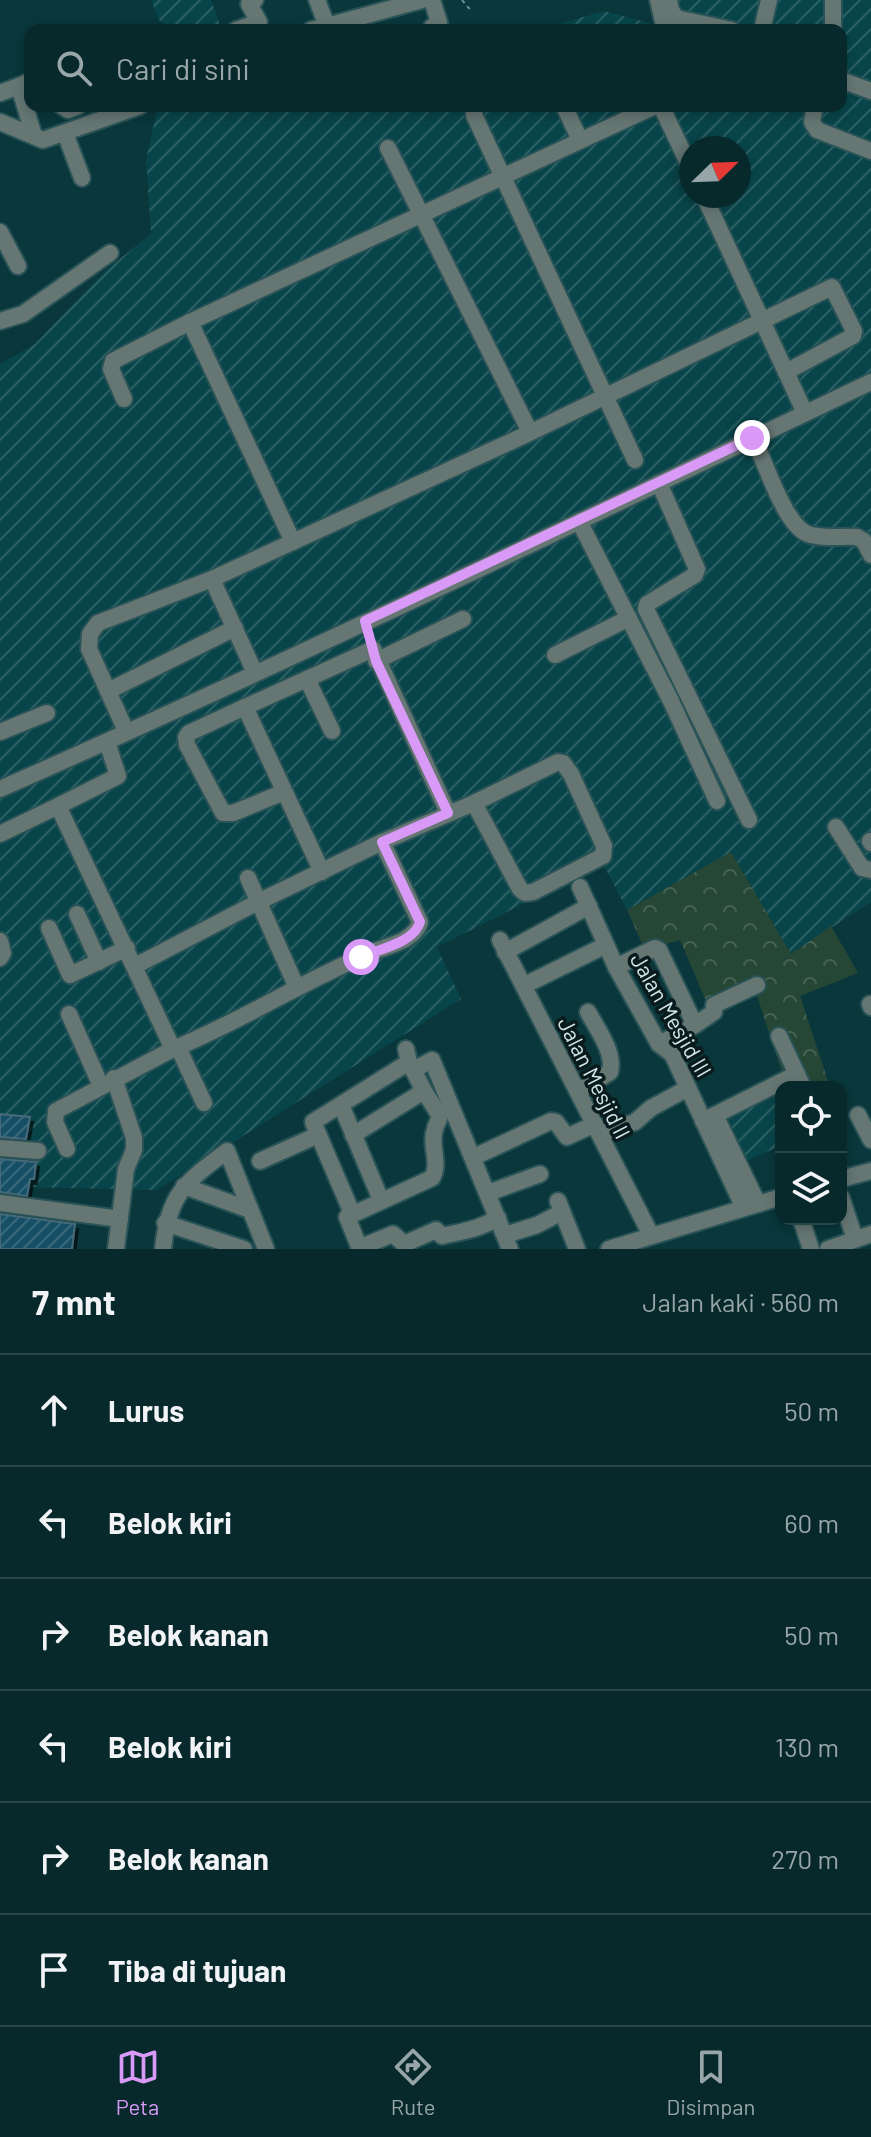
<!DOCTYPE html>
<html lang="id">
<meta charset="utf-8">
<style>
:root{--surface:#07292c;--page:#103134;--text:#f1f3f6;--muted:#98a6a9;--line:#284548;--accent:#d99af7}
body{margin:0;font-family:Barlow,sans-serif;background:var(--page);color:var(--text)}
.controls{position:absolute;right:24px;bottom:24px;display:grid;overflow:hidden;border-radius:16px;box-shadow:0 4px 12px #0003}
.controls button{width:72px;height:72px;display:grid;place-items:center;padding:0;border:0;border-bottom:2px solid var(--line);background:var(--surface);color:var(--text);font:40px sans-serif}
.compass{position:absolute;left:679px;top:136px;width:72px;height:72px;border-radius:50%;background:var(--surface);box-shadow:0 4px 12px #0003;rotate:67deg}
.stop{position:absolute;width:24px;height:24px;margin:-18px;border:6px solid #d99af7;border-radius:50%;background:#fff}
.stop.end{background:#d99af7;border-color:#fff;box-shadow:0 2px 8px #0008}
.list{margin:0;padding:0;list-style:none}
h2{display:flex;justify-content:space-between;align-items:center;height:104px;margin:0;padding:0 32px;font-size:34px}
h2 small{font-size:26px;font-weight:400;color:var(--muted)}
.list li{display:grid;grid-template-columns:52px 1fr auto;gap:24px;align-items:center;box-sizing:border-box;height:112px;padding:0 32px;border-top:2px solid var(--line)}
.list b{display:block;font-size:30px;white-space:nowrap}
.list em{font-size:26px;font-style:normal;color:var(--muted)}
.icon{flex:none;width:44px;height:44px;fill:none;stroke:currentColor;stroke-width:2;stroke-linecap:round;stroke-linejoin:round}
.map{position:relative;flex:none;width:871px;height:1249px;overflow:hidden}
.search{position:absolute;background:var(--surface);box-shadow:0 4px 12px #0003;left:24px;right:24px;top:24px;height:88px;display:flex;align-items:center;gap:20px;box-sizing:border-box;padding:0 28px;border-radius:16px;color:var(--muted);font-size:30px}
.sheet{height:776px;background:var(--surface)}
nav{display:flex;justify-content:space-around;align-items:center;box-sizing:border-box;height:112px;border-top:2px solid var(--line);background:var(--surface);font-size:22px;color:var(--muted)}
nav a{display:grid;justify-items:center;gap:4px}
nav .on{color:var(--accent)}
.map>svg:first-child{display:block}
.industrial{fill:url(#industrial-furrows);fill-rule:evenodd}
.forest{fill:url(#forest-crowns)}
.building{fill:url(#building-hatch);stroke:#476b7a;stroke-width:2;filter:url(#shadow)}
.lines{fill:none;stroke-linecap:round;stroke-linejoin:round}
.minor-casing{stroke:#295357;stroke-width:20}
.path{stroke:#6c8e91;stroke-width:2;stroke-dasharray:4 4;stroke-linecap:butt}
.minor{stroke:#667773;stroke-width:16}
.route{stroke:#d99af7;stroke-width:10}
.labels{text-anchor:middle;stroke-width:7;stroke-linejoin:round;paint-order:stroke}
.street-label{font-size:22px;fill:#d2e8ea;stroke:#0a1b1d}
</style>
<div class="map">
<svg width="871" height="1249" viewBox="0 0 871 1249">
<defs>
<pattern id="industrial-furrows" width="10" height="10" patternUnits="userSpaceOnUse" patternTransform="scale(2)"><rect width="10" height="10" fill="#08454a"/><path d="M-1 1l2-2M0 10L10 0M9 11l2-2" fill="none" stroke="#2b6064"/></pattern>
<pattern id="forest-crowns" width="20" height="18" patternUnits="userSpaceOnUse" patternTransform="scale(2)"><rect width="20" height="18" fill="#264736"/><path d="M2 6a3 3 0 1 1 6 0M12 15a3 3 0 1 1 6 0" fill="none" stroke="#456253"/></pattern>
<pattern id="building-hatch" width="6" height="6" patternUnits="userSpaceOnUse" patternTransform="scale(2)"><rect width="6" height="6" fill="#185065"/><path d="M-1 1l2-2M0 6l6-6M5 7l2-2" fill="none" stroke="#39697b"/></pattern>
<filter id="shadow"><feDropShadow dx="3" dy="5" stdDeviation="0" flood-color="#0009"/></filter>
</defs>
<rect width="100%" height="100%" fill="#09373b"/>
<g class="industrial">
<polygon points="151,0 211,0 222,30 173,30 159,20"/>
<path d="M659 0H871V902L791 954 731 852 627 910 603 864 437 947 461 999 157 1190 21 1187 30 1125 0 1121V364L35 344 106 270 151 234 146 160 158 106H841V30H537L604 11 665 27ZM691 148H739V196H691Z"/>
<polygon points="781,1087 781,1146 727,1169 709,1125"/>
</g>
<polygon class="forest" points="731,852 791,954 831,926 858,973 800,996 830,1087 787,1087 752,981 706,1001 680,940 645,950 627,910"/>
<g class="building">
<polygon points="0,1114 30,1117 26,1139 0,1137"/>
<polygon points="0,1159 36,1162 34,1179 30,1179 27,1196 0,1192"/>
<polygon points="0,1214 75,1224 72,1249 0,1249"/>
</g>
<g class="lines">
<defs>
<g id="minor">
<polyline points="658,0 665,30"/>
<polyline points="669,0 671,10 676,18 732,30"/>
<polyline points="833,0 833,30"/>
<polyline points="327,26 422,0"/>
<polyline points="236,30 259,22 249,4 255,0"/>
<polyline points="311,30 327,26 317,0"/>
<polyline points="431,30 432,27 439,22 432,0"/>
<polyline points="762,30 769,0"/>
<polyline points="841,80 871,91"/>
<polyline points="30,81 19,86 34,136"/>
<polyline points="0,93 19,86"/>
<polyline points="62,106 68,110 78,106"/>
<polyline points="564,106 580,140"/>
<polyline points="661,106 691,169"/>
<polyline points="815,106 812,122 817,130 871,151"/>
<polyline points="474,115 635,460"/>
<polyline points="0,122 43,140 140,106"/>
<polyline points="65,133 82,178"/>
<polyline points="388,148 530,432"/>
<polyline points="704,196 805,413"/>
<polyline points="0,232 18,266"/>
<polyline points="0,321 23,314 110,253"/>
<polyline points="124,399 111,369 113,361 190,322"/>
<path d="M758 449C768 470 786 526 808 534 821 539 842 536 857 537L864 541 871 555"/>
<polyline points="659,483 697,569 695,575 647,604 646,609 749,820"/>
<polyline points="579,521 671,701 717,801"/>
<polyline points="293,542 190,322 655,106"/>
<polyline points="212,579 255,673"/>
<polyline points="555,655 629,618"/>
<polyline points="376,661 463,619"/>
<polyline points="307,679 332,731"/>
<polyline points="108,691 235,628"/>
<polyline points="245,707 189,733 186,737 187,745 223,813 233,813 284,792"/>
<polyline points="126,731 89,649 90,634 98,623 212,579 523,436 832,287 854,331 853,336 786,372"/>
<polyline points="0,732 47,713"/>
<path d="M107 742 118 776 58 806 173 1049C242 1021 306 979 375 951 391 945 415 940 420 922L382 842 258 902 135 966"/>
<path d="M0 789C293 660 582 520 871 382"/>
<polyline points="836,827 862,868 871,870"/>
<polyline points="0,834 58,806"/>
<polyline points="870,841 871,843"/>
<polyline points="382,842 474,803 558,762 563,763 571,774 604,846 603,856 533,892 525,893 520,889 474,803"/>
<polyline points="322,872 245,707 373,649 448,813"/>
<polyline points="248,878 297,988"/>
<polyline points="580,887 616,967 659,1044 672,1054 676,1062 744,1208"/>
<polyline points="77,914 99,962"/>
<polyline points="49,928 70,975 127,948"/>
<polyline points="500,940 651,1235"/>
<polyline points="0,941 3,953 0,958"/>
<polyline points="505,952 589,906"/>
<polyline points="616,967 655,948 659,950 695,1025 659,1044"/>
<polyline points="525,985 606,945"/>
<polyline points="870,1004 871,1007"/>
<polyline points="69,1014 101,1086"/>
<polyline points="695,1025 714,1012 714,1005 757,985"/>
<polyline points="779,1036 803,1087"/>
<polyline points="178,1047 204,1103"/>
<polyline points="406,1049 409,1062 424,1091"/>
<polyline points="413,1070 432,1060 510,1249"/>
<polyline points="114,1078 134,1138 134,1150 126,1169 116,1249"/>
<path d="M578 1092 610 1072C615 1052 597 1029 588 1012"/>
<polyline points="341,1105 381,1200"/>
<polyline points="715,1115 758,1204"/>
<polyline points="858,1115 871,1140"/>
<polyline points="703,1121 797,1074"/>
<polyline points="600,1134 635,1122 651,1108 688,1088"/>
<path d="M353 1135 424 1091 440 1116C439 1121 436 1124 435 1129 429 1145 441 1163 432 1178L347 1217 360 1249"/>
<polyline points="0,1148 38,1151"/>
<polyline points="67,1149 55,1122 56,1111 173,1049"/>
<polyline points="474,1157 551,1121 556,1122 567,1137 595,1124"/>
<polyline points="260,1161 318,1135"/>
<polyline points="841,1179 871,1171"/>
<polyline points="184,1186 250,1210"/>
<polyline points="488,1193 540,1174"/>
<polyline points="841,1197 855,1239"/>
<polyline points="558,1201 577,1249"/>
<polyline points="0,1203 120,1219"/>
<polyline points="352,1213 313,1122 409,1062"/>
<polyline points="801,1219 811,1249"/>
<polyline points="165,1223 244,1249"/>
<polyline points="505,1235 537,1225 562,1212"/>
<path d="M359 1248 393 1234 404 1244 436 1230 442 1236C464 1231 477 1230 498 1218"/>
<path d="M163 1249C169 1194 184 1183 227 1151L266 1249"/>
<polyline points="609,1249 781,1197"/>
<polyline points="828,1249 871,1234"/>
</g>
</defs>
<use href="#minor" class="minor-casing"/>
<polyline class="path" points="462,0 472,12"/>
<use href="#minor" class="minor"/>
</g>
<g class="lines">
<path class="route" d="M361 957C379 949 414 943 420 922L382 842 448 813 376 661 365 621 752 438"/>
</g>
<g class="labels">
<g class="street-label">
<text transform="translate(671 1015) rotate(60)" y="8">Jalan Mesjid III</text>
<text transform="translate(594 1078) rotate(63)" y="8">Jalan Mesjid II</text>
</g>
</g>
</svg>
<div class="controls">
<button><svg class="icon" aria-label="locate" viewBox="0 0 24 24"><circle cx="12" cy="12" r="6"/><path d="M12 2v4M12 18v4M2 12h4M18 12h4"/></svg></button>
<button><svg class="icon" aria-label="layers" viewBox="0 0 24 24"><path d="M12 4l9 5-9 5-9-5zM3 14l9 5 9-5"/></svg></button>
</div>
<svg class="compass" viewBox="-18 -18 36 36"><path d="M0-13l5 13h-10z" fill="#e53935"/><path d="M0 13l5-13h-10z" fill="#98a6a9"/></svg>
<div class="stop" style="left:361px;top:957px"></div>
<div class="stop end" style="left:752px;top:438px"></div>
<div class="search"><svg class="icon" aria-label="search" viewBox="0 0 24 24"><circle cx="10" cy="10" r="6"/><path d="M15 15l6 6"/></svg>Cari di sini</div>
</div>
<section class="sheet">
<h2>7 mnt<small>Jalan kaki · 560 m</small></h2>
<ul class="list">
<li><svg class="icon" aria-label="ahead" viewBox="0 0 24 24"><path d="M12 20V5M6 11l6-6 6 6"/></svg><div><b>Lurus</b></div><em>50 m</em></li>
<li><svg class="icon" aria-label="left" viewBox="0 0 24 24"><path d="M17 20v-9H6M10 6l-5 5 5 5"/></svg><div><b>Belok kiri</b></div><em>60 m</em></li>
<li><svg class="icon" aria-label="right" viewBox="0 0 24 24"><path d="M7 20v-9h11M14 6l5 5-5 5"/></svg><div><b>Belok kanan</b></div><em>50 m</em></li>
<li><svg class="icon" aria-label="left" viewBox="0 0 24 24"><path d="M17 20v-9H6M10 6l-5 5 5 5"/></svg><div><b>Belok kiri</b></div><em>130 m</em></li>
<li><svg class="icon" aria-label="right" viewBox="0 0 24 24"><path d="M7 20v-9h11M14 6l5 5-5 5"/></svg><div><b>Belok kanan</b></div><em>270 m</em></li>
<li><svg class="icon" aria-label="arrive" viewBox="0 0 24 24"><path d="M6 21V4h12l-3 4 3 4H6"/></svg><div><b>Tiba di tujuan</b></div></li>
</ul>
</section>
<nav>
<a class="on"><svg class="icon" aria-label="map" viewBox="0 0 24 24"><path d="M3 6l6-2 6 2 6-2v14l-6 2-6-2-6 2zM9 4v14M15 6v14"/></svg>Peta</a>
<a><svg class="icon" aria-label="directions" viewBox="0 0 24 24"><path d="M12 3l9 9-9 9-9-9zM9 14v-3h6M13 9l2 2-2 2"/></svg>Rute</a>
<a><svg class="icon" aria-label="saved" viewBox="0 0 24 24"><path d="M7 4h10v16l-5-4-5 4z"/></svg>Disimpan</a>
</nav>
